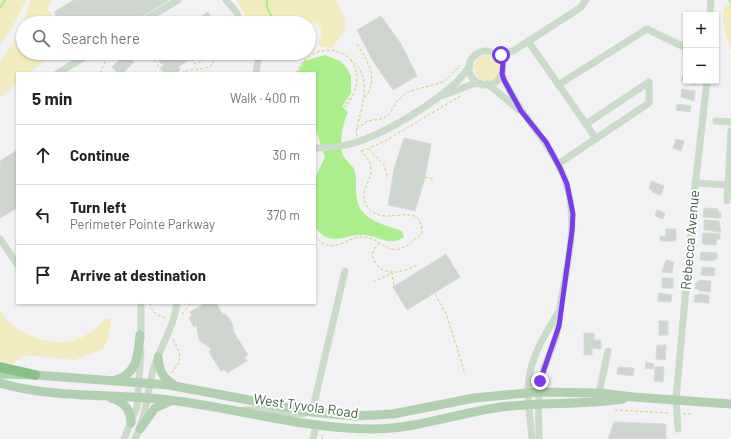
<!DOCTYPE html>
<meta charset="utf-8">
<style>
:root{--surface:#fff;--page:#f2f2f2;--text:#222;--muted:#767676;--line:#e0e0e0}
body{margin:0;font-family:Barlow,sans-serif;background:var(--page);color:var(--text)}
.controls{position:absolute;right:12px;top:12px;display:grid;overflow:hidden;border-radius:0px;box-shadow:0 1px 3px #0004}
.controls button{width:36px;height:36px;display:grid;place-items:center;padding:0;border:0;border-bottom:1px solid var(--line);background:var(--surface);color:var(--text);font:20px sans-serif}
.stop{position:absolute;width:12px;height:12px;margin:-9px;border:3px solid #7c3aed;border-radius:50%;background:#fff}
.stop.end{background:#7c3aed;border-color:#fff;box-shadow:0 1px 4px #0008}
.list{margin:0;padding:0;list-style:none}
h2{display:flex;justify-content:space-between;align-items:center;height:52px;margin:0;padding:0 16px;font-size:17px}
h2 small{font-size:13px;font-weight:400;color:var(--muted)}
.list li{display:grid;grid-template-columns:26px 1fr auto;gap:12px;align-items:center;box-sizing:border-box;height:60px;padding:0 16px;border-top:1px solid var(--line)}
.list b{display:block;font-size:15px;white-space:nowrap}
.list p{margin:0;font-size:13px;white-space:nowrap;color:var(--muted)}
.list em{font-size:13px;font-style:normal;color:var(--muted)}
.icon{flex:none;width:22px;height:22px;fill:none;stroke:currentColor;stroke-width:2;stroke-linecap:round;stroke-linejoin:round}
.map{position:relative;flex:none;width:731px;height:439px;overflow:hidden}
.search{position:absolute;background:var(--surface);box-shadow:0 1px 3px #0004;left:16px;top:16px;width:300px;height:44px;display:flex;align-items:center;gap:10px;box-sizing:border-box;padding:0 14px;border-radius:22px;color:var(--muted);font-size:15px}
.panel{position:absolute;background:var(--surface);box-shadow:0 1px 3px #0004;left:16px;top:72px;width:300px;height:232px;border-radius:0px}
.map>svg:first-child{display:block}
.green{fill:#f1ebbf}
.water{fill:#aaef8b}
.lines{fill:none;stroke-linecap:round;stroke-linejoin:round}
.stream{stroke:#aaef8b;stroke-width:2}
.building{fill:#ced5ce;stroke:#d5dcd6}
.path{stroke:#d1d076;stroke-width:1;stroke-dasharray:3 2;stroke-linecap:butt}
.minor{stroke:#cbdbca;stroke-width:7}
.major{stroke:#b1d0b0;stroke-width:9}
.highway{stroke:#88c188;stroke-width:10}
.route{stroke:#7c3aed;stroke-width:5}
.labels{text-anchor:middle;stroke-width:4;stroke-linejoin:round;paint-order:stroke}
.street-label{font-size:14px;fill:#495f48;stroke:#fff}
</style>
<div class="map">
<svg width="731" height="439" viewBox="0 0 731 439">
<rect width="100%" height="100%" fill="#f2f1f3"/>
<g class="green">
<polygon points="0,0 26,0 13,26 0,45"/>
<polygon points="31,0 51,0 48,9 56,23 23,23 23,53 54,53 29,73 17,73 17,84 0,97 0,62 19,34 30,3"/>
<path d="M237 0H336C348 26 351 26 331 48L320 46 318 42C322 35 323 29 317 23H249Z"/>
<polygon points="731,3 731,52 723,22 724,7"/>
<circle cx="487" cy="68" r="13"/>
<path d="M0 310C4 315 7 321 12 325 30 338 56 348 78 339 89 335 97 327 106 319H111L108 339 103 349 75 360 25 355 12 364 0 361Z"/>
</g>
<path class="water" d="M325 55 340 61 346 67 351 76V93L342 106 348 112C343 122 338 147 344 157 347 162 354 166 355 172 357 180 355 190 357 199 360 220 385 225 402 231L404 237C389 247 381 237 366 235 345 232 332 250 315 227V178L325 157 315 128V73H297L304 61Z"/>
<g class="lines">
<g class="stream">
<path d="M267 0C265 10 272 15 276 23"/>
<polyline points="729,0 731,3"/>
<polyline points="0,8 5,0"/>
</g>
</g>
<g class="building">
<polygon points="74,0 169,0 132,23 60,23 54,12"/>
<polygon points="208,12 215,23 191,23"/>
<polygon points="381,16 401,44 417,76 393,90 373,61 357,30"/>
<polygon points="155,53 201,53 178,67 180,70 175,73 164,73 161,67 164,65 163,63 161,64"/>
<polygon points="126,54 128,54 133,59 132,60 134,62 123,73 118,73 112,67"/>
<polygon points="684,73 686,74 686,81 696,81 695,85 681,80"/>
<polygon points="682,89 695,91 694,101 681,97"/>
<polygon points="677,104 691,106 690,112 676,110"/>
<polygon points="404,138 431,144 425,178 415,211 388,205 394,169"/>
<polygon points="676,139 684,141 681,151 673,148"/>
<polygon points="17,150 17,208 0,218 0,161"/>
<polygon points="651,181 664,186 661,195 652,192 653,190 649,189"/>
<polygon points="704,208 718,209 718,212 721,212 721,218 703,217"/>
<polygon points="657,210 665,213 663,219 655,216"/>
<polygon points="704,220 719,221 721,232 704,230"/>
<polygon points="666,229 676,229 676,241 660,241 660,236 666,236"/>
<polygon points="703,233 720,234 720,239 717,239 716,245 702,244"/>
<polygon points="701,252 717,253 717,259 714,259 713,261 700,260"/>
<polygon points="446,254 460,277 407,310 393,287"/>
<polygon points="666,260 674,262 672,273 662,272"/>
<polygon points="702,267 715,268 714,276 701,275"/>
<rect x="662" y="278" width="11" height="10"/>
<polygon points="699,280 711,281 710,292 699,291 699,289 695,289 696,282 699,282"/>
<polygon points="659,293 672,295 671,302 658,301"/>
<polygon points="699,294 709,295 709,303 694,302 695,295 699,295"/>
<polygon points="206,303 216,303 223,315 225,314 228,317 233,325 233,331 248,355 244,357 247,361 227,373 224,369 221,371 209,352 211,350 210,348 199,340 197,328 196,325 194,327 189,318 192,316 190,312"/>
<rect x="659" y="321" width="9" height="14"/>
<polygon points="584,333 594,333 594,340 601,340 601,349 592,348 592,355 584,355"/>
<polygon points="657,345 666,345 665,360 656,359"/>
<polygon points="646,362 654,364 653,369 645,368"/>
<polygon points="618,367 634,368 633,376 617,374"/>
<polygon points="655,367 664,367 663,382 654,381"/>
<polygon points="614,422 666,424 666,439 608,439"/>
</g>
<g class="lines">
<g class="path">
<path d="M357 44C368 62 379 78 365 98"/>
<polyline points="123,53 125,55"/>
<polyline points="137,53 152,56 163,73"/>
<polyline points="191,59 193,63 196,64 217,53"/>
<path d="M350 59C375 78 361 107 356 132L357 136"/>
<path d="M351 60C360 74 358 85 351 99"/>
<polyline points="100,73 109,53"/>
<path d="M181 73C192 67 204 72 213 64V57"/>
<path d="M296 73C305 52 330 42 349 58"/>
<polygon points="350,98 351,99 346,107 344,106"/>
<polyline points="357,129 367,121 381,119 389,115 397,101 407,92 444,82 460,65"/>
<polyline points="369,149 384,165 388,178"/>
<polyline points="362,151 385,141 462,95"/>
<polyline points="425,177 434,179"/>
<path d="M315 235C330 259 347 235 365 237 378 238 385 252 399 249 409 247 414 238 422 234 422 199 391 225 373 212 352 196 373 183 371 167 370 159 363 155 360 149"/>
<path d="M379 243 374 249 372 255C379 278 400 274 417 265"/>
<polyline points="373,282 392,273 394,286"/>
<polyline points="435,294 447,316 465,374"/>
<path d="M150 303C151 312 158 317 167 318"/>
<polyline points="182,314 191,303"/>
<path d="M171 373C184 359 181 355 173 339"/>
<polyline points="615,410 670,413"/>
<polyline points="683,414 692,414"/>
<polyline points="322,439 323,434"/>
</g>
<g class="minor">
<polyline points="226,0 237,13 240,23"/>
<polyline points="710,15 711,0"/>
<polyline points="140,23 178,0"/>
<polyline points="528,41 586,124 649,82 649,103 558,164"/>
<circle cx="486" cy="68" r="17"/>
<polyline points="256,53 258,60 256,73"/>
<polyline points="497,55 513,51 580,8 586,0"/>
<polyline points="58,73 91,53"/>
<path d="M502 74C517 115 553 142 566 183 579 222 567 266 560 306 559 315 559 324 557 333 553 349 544 363 541 379 537 398 539 419 539 439"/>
<polyline points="488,84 519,110"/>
<polyline points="558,85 647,29 686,48"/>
<polyline points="444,95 473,84 480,83"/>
<polyline points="716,121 731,122"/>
<polyline points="586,124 596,139"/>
<path d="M315 148C329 148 344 146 357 142 388 132 455 93 470 65"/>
<polyline points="695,183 728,185"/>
<polyline points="727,201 731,131"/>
<polyline points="0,239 17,264"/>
<polyline points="141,339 141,303"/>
<polyline points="599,393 608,351"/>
<path d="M244 410C268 408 288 419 312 412L345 271"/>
<polyline points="678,429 676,399 695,187 707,81"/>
<polyline points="124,439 137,407 141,351"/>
<path d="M135 439C146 417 147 394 153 370 160 347 174 327 177 303"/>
<polyline points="313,439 316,425"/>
<path d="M532 439C530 416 525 391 531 368 536 348 548 330 558 313"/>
</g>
<g class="major">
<path d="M158 357C159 371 163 378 174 385"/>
<polyline points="0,374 35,375 169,385 312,412 355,416 393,414 474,398 538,392 599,393 633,397 731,404"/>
<path d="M115 380C138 374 138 354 140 335"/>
<path d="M0 383C51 398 108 394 160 399 231 406 301 429 373 429 416 429 458 413 501 407 542 402 583 405 623 399"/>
<path d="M111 398C124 402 131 409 131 423"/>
<polyline points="140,429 155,408 171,401"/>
</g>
<polyline class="highway" points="0,367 35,375"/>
</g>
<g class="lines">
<polyline class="route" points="501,55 497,55 503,64 502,74 504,80 521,111 546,142 560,168 567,184 573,214 572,231 559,326 540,381"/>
</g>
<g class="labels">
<g class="street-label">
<text transform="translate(690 240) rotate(-85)" y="5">Rebecca Avenue</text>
<text transform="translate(306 406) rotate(8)" y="5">West Tyvola Road</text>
</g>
</g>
</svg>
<div class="controls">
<button>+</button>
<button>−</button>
</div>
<div class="stop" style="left:501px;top:55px"></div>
<div class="stop end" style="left:540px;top:381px"></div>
<div class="search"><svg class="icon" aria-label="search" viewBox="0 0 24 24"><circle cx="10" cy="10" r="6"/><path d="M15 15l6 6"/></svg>Search here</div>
<section class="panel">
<h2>5 min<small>Walk · 400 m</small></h2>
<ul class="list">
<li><svg class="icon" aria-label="ahead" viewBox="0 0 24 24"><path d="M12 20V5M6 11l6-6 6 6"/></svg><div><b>Continue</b></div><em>30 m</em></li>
<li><svg class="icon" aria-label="left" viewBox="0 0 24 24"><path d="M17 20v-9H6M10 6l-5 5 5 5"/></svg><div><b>Turn left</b><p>Perimeter Pointe Parkway</p></div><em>370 m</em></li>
<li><svg class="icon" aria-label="arrive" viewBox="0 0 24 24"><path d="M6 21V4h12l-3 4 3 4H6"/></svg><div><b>Arrive at destination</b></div></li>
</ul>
</section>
</div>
